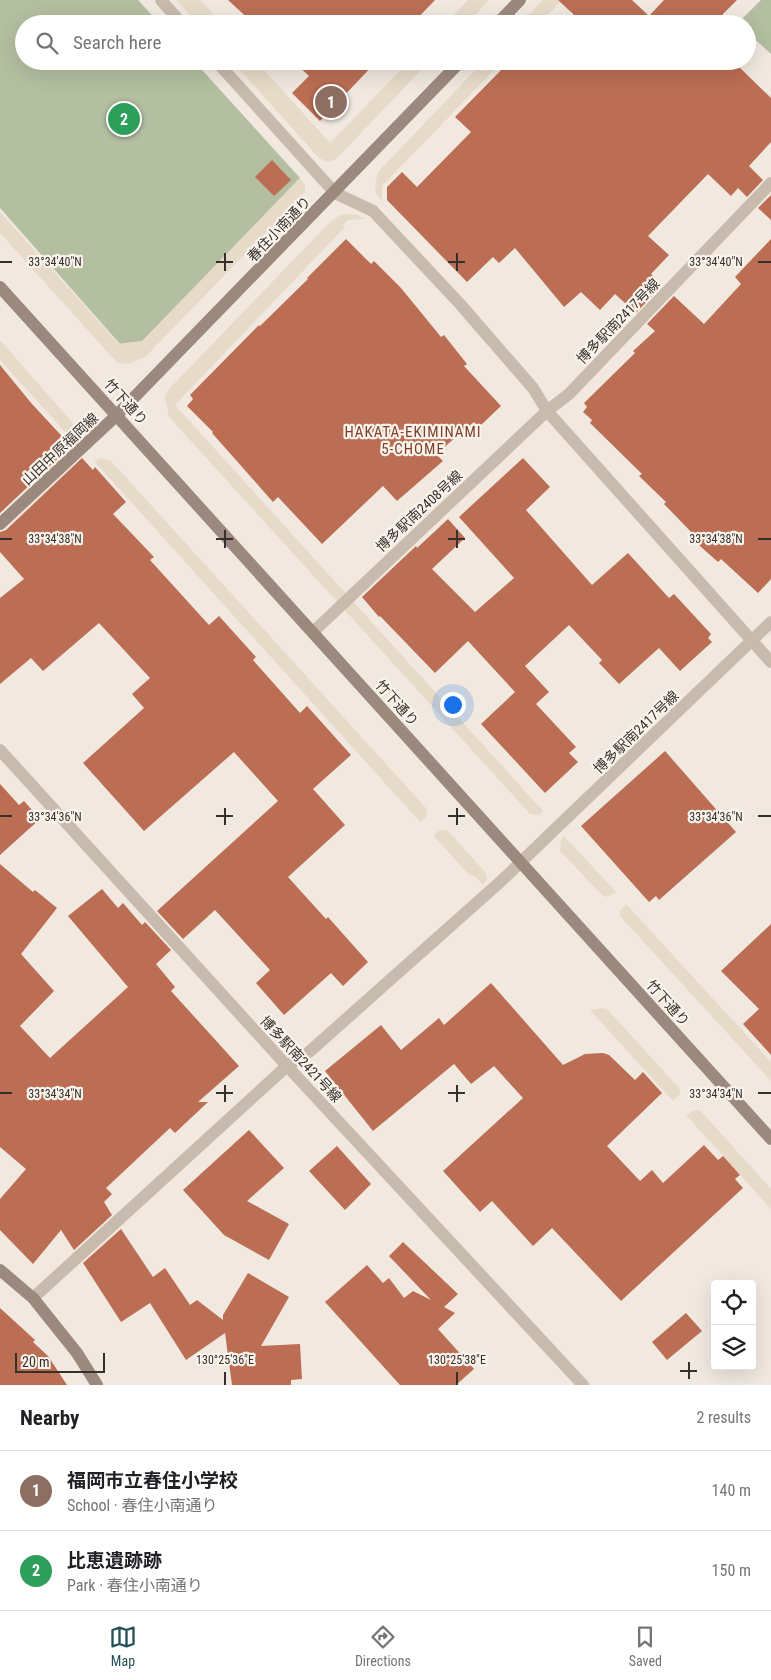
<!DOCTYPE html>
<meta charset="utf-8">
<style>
:root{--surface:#fff;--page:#f6f6f6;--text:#202124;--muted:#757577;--line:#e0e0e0;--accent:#245155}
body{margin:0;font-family:"Roboto Condensed","Noto Sans JP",sans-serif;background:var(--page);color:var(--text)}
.controls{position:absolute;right:15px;bottom:15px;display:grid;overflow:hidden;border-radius:5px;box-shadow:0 5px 20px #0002}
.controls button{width:45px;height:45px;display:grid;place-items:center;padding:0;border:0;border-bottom:1px solid var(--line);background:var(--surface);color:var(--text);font:25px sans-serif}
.scale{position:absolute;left:15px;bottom:12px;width:90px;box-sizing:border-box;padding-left:5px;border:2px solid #372f2b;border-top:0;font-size:14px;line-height:18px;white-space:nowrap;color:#372f2b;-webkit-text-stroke:4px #f9f3ec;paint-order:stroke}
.you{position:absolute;left:452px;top:704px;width:18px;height:18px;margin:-12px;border:4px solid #fff;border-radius:50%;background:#1a73e8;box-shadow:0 0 0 8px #1a73e833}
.badge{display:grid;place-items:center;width:32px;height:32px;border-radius:50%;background:var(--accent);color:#fff;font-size:16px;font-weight:700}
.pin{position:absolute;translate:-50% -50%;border:2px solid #fff;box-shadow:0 1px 5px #0006}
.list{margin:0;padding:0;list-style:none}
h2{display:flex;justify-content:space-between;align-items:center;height:65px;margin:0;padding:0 20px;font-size:21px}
h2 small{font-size:16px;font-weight:400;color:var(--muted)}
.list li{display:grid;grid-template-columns:32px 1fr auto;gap:15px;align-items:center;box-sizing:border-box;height:80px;padding:0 20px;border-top:1px solid var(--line)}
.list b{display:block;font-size:19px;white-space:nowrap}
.list p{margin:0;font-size:16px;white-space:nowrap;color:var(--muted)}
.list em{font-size:16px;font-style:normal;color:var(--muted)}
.icon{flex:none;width:28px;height:28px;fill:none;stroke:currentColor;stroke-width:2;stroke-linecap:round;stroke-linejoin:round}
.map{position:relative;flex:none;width:771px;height:1385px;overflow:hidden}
.search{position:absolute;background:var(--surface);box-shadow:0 5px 20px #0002;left:15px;right:15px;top:15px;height:55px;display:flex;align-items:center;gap:12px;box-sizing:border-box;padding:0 18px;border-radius:28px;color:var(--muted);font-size:19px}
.sheet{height:225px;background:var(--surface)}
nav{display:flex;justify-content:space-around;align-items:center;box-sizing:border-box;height:70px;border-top:1px solid var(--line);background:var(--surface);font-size:14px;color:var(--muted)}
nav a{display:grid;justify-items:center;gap:2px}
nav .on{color:var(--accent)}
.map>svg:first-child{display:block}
.green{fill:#b4bfa1}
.plaza{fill:#e7dac8}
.building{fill:#bb6e53}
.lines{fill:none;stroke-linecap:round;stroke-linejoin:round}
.street{stroke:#c8baac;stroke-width:12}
.secondary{stroke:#9c897e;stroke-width:12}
.ticks{fill:none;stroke:#372f2b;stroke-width:2}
.labels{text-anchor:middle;stroke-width:4.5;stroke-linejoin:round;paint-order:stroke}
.street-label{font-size:14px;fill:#372f2b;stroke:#f9f3ec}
.neighbourhood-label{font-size:15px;letter-spacing:1px;fill:#7f402b;stroke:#f9f3ec}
.ticks-label{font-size:12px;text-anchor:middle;fill:#372f2b;stroke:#f9f3ec;stroke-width:4.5;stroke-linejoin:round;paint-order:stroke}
</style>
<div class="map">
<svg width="771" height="1385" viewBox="0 0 771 1385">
<rect width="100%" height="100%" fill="#f1e9e0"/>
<g class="green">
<polygon points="0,0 138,0 160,24 24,24 24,61 194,61 300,178 143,341 120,344 0,208"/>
<polygon points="761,0 771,0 771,54 747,32 747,24 738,23"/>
</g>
<g class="plaza">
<polygon points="176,0 200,0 222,24 198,24"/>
<polygon points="468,0 489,0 467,24 445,24"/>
<polygon points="543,0 562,0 539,24 520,24"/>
<polygon points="232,61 256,61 330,143 409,61 430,61 335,160 327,162 319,158"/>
<polygon points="484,61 503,61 382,186 382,202 376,193 375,185 378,172"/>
<polygon points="300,178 305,186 305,192 152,350 145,357 128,364 118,363 112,357 0,233 0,212 119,344 142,341"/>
<polygon points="342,214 358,215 365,219 348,220 343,225 345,227 175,405 543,811 539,815 530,814 169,417 165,397 168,390 330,222"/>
<polygon points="0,340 71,421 74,427 73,433 69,436 0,360"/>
<polygon points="101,458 111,461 426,808 427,813 426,818 420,822 94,461"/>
<polygon points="442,830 447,830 485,872 487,879 483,885 475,876 469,875 434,836 438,831"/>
<polygon points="564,836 616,892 607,897 602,895 560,851 561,839"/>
<polygon points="626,904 771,1062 771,1081 620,916 620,911"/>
<polygon points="603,1008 607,1009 680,1089 680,1094 673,1101 590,1010"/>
<polygon points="695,1110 700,1110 771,1189 771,1209 686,1115"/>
</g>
<g class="building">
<polygon points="228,0 435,0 412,24 254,24"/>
<polygon points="558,0 632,0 649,16 664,0 737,0 713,24 584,24"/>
<polygon points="293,61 377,61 320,121 292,93 309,76"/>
<polygon points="510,61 733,61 771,98 771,142 749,166 763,180 747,197 738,188 731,196 708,174 648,236 669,255 651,274 662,285 636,313 615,294 600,310 581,292 564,307 515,248 499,263 493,257 467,282 387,200 387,187 402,172 417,187 471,132 455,117"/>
<polygon points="272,160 291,180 274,196 255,177"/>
<polygon points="771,195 771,220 758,208"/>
<polygon points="346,239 371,264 374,261 401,288 441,337 444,335 467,364 464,366 501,406 479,427 474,422 436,454 443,461 397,501 383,486 322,544 278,497 273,502 212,433 213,432 187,406 193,399 190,395 259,325 260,326 308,279 307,278"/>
<polygon points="771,239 771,579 758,593 721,559 718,562 692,539 695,536 664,504 666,502 639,476 642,474 590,423 592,420 583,412 587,407 584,403 635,353 633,351 655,331 647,324 674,296 704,324 741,284 735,277"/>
<polygon points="0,365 32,404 71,446 0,513"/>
<polygon points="82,458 93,470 95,467 126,502 113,514 154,557 150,560 209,625 219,616 256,657 253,660 300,713 307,706 351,755 313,789 345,825 288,877 326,919 328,917 368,962 343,986 331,973 284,1015 256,983 270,970 215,910 183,939 157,911 278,801 234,752 144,831 83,763 144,708 132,694 150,678 99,623 43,671 31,658 0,684 0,598 24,579 0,552 0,532 6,530"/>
<polygon points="523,458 550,487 526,510 592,585 628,553 669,598 674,594 711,634 708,638 712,642 680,671 659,648 619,684 599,663 602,660 569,625 525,666 549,692 536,704 576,747 569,753 578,762 545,793 481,724 515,692 468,641 435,673 380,616 379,617 362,597 416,546 417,548 448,519 465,538 432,569 475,612 514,578 459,517"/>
<polygon points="665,751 736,832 659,900 656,896 649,902 581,826"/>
<polygon points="0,784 19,805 24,801 40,819 0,855"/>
<polygon points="0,864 33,892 35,890 57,908 21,954 54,991 20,1026 50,1058 128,987 68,916 102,889 118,908 123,903 142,925 145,922 171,950 156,964 175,987 171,991 239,1066 198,1102 208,1102 175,1133 170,1128 106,1188 112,1194 104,1202 112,1215 74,1250 61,1230 33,1264 0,1230 0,1199 26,1169 0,1147"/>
<polygon points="771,924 771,1055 743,1024 759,1009 721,971"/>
<polygon points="491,983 563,1065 585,1054 603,1053 609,1055 635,1080 643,1072 662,1093 607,1146 640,1181 652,1170 663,1183 704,1145 718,1160 723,1156 740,1175 735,1179 743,1188 621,1301 552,1228 533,1246 492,1201 480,1212 443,1171 523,1098 494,1066 471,1084 454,1064 373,1131 325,1071 381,1025 401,1050 439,1018 444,1025"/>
<polygon points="249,1130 284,1168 247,1201 289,1224 269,1260 224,1235 183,1190"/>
<polygon points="337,1146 371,1184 345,1210 309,1171"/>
<polygon points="121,1229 153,1277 165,1268 190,1305 197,1300 223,1320 223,1315 248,1273 289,1297 261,1346 300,1344 302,1379 291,1380 291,1385 232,1385 225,1333 186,1360 150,1303 121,1322 83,1263"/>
<polygon points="403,1242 458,1294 444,1307 455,1313 438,1329 474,1369 456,1385 400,1385 325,1302 367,1265 383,1283 389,1278 404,1298 413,1291 431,1300 389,1256"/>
<polygon points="0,1308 35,1340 33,1342 48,1356 67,1385 0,1385"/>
<polygon points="686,1313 702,1331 667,1360 652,1342"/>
</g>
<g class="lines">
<g class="street">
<polyline points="161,0 182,24"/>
<polyline points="216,61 335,193 373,211 460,304 533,388 547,411 771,662"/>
<polyline points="313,632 547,411 569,394 771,183"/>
<polyline points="0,750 287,1066 583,1385"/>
<polyline points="33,1298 287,1066 309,1052 499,883 771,622"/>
</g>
<g class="secondary">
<polyline points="497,24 520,0"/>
<polyline points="0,287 771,1139"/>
<polyline points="0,524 117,415 461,61"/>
<polyline points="0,1270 33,1298 77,1353 97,1385"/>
</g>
</g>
<path class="ticks" d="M225 253V271M457 253V271M0 262H12M216 262H233M448 262H465M758 262H771M225 530V548M457 530V548M0 539H12M216 539H233M448 539H465M758 539H771M225 808V825M457 808V825M0 816H12M216 816H233M448 816H465M758 816H771M225 1085V1102M457 1085V1102M0 1093H12M216 1093H233M448 1093H465M758 1093H771M689 1362V1379M680 1371H697M225 1372V1385M457 1372V1385"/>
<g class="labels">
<g class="street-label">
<text transform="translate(279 229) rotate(-46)" y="5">春住小南通り</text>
<text transform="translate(618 321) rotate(-46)" y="5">博多駅南2417号線</text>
<text transform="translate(126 402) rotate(48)" y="5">竹下通り</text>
<text transform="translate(60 449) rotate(-43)" y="5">山田中原福岡線</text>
<text transform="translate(419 511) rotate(-43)" y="5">博多駅南2408号線</text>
<text transform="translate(397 703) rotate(48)" y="5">竹下通り</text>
<text transform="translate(636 732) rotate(-44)" y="5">博多駅南2417号線</text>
<text transform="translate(668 1003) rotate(48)" y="5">竹下通り</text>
<text transform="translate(301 1059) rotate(47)" y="5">博多駅南2421号線</text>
</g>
<g class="neighbourhood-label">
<text x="413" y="437">HAKATA-EKIMINAMI<tspan x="413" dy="17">5-CHOME</tspan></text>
</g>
</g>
<g class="ticks-label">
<text x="55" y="266">33°34'40"N</text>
<text x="716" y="266">33°34'40"N</text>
<text x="55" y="543">33°34'38"N</text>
<text x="716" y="543">33°34'38"N</text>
<text x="55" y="821">33°34'36"N</text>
<text x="716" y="821">33°34'36"N</text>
<text x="55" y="1098">33°34'34"N</text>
<text x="716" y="1098">33°34'34"N</text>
<text x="225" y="1364">130°25'36"E</text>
<text x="457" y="1364">130°25'38"E</text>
</g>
</svg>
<div class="controls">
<button><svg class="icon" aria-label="locate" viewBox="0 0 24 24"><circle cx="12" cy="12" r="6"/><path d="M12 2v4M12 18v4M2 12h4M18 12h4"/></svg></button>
<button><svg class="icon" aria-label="layers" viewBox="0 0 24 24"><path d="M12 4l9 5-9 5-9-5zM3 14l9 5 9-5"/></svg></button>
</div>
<div class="scale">20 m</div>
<div class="you"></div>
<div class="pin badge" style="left:331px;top:102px;background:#8d6e63">1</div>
<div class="pin badge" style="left:124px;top:119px;background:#2e9e5b">2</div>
<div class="search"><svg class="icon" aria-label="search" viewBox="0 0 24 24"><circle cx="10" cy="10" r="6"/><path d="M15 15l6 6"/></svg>Search here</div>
</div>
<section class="sheet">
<h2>Nearby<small>2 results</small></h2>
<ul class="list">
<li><span class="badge" style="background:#8d6e63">1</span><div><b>福岡市立春住小学校</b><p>School · 春住小南通り</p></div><em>140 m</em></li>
<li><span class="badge" style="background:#2e9e5b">2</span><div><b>比恵遺跡跡</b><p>Park · 春住小南通り</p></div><em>150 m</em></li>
</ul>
</section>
<nav>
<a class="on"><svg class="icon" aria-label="map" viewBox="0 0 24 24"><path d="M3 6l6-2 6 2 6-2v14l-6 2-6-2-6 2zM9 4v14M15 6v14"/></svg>Map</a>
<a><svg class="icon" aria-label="directions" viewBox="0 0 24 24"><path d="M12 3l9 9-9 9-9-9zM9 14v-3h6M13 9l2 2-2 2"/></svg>Directions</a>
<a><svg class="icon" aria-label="saved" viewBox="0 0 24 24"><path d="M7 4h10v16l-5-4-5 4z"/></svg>Saved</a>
</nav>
